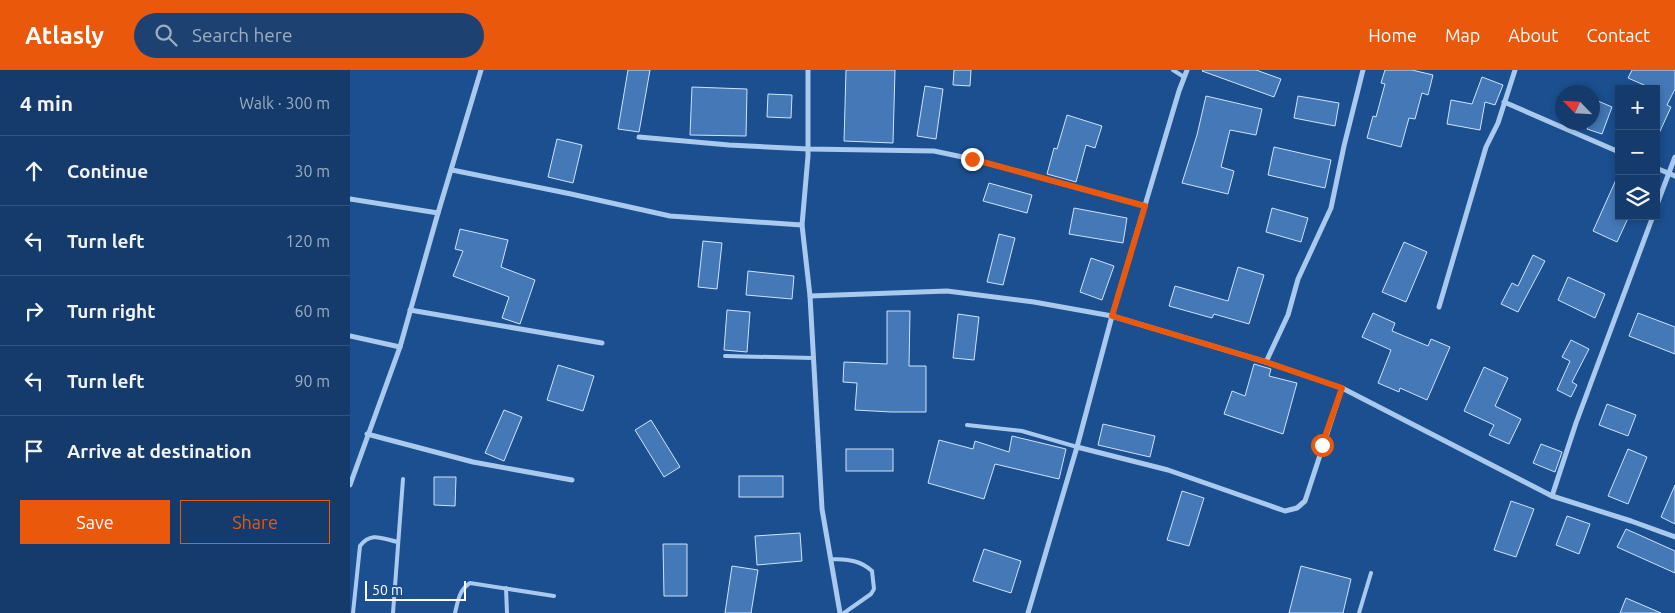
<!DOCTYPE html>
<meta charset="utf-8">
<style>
:root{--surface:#143b6b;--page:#1d4271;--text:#f1f3f6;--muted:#9dadc1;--line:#33557e;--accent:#ea580c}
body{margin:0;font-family:Ubuntu,sans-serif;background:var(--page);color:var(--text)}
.controls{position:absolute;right:15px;top:15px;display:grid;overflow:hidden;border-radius:0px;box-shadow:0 2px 8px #0003}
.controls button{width:45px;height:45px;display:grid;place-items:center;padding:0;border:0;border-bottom:1px solid var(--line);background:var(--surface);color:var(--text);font:25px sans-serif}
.compass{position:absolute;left:1205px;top:15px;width:45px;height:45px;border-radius:50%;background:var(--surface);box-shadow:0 2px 8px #0003;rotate:295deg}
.scale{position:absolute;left:15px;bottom:12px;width:101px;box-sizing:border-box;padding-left:5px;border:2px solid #fff;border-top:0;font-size:14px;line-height:18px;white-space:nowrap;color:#fff;-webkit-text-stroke:4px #1b4f8f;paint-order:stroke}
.stop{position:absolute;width:15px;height:15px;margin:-11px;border:4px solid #ea580c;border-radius:50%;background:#fff}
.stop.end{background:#ea580c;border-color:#fff;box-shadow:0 1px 5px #0008}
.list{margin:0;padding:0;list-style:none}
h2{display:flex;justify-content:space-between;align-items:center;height:65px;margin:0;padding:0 20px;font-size:21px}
h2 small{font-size:16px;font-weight:400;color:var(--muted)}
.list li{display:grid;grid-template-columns:32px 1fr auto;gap:15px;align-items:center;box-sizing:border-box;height:70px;padding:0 20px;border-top:1px solid var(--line)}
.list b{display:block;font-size:19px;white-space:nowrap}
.list em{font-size:16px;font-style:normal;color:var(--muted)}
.actions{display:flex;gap:10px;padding:15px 20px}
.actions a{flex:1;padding:11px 0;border:1px solid var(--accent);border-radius:0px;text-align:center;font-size:18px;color:var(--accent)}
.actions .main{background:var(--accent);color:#fff}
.icon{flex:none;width:28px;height:28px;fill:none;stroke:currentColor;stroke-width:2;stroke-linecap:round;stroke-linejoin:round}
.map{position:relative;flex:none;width:1325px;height:543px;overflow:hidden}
header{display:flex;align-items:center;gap:30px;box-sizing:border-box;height:70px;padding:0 25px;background:var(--accent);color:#fff}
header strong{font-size:24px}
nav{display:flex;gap:28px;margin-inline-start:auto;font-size:18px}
.search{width:350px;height:45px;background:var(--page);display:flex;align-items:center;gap:12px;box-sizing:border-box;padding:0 18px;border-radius:28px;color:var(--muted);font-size:19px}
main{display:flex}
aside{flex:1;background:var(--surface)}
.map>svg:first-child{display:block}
.building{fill:#4478b7;stroke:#cfe3fa}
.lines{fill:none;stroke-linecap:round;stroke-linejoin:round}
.service{stroke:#a9c9ee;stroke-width:4}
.minor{stroke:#a9c9ee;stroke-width:5}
.route{stroke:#ea580c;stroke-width:6}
</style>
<header>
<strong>Atlasly</strong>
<div class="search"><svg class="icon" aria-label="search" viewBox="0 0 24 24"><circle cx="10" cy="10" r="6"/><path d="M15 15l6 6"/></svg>Search here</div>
<nav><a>Home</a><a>Map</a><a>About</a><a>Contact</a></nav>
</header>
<main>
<aside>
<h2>4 min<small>Walk · 300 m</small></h2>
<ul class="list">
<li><svg class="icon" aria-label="ahead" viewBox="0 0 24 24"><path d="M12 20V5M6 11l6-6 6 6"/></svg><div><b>Continue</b></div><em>30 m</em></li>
<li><svg class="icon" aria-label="left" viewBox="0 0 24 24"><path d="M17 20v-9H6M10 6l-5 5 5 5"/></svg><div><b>Turn left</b></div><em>120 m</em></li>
<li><svg class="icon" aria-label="right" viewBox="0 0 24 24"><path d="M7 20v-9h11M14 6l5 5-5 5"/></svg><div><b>Turn right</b></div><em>60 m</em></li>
<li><svg class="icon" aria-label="left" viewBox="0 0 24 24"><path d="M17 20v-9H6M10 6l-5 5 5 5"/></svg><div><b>Turn left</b></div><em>90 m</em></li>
<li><svg class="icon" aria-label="arrive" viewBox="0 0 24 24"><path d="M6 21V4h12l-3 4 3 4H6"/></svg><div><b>Arrive at destination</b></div></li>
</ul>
<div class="actions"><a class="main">Save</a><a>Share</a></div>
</aside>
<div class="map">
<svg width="1325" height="543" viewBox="0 0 1325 543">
<rect width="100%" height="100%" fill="#1b4f8f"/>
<g class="building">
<polygon points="278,0 300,0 289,62 268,59"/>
<polygon points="496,0 545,0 543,73 494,71"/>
<polygon points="604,0 621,0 620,16 603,15"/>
<polygon points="853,0 906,0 931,9 924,27 852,1"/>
<polygon points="1035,0 1062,0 1083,5 1078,25 1072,23 1065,49 1059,48 1051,77 1017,68 1023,46 1026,47 1035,14 1031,13"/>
<polygon points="1282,0 1325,0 1325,19 1317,35 1321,37 1306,70 1306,19 1303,19 1278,8"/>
<polygon points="1132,7 1153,15 1145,35 1135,32 1130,60 1097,54 1101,30 1122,34"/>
<polygon points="575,16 593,19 586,69 567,66"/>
<polygon points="342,17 397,19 396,66 340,65"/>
<polygon points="418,24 442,25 441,48 417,47"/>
<polygon points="856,26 912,39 906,65 880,60 871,97 884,101 878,124 832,113 847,65"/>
<polygon points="948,26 989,33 985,56 944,48"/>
<polygon points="1248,31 1262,37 1252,64 1237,59 1240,52 1242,52 1242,45"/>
<polygon points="717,45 752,56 745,78 736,75 726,112 697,104 704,78 707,79"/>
<polygon points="207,69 232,75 223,113 198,107"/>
<polygon points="924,77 981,90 975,118 918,105"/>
<polygon points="1269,103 1269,146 1279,146 1267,172 1243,161"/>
<polygon points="639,113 682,125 677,143 633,131"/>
<polygon points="724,138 777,148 773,173 719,164"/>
<polygon points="922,138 958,148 951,172 916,162"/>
<polygon points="110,159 158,170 151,197 185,210 170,254 152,248 159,227 103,206 113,181 105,179"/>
<polygon points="649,164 665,168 653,215 637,212"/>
<polygon points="353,171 372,173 367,219 348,217"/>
<polygon points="1054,172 1077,182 1056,232 1032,222"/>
<polygon points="1183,185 1195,191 1168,242 1151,234 1162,213 1168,216"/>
<polygon points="741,188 764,196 752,230 730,222"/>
<polygon points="888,197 914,205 899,254 864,244 862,248 819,236 825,216 878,231"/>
<polygon points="398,201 444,206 442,229 396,225"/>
<polygon points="1218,207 1255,224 1245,248 1208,230"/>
<polygon points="377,240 400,242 397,282 374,280"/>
<polygon points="537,241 560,241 559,296 576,296 576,342 541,342 505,340 507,313 493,312 494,292 537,294"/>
<polygon points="1023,243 1045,253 1042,261 1078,276 1081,269 1100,277 1077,330 1050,318 1049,322 1028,313 1041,280 1012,267"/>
<polygon points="1288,243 1325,257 1325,284 1279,266"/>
<polygon points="608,244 629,247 624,290 603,288"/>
<polygon points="1221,270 1239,279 1222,312 1227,315 1221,327 1207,320 1220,291 1212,287"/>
<polygon points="904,294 921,299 919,306 947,313 933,364 874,344 882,321 895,326"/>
<polygon points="208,295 244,306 233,341 197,330"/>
<polygon points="1134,297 1158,308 1145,336 1171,349 1159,374 1139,365 1144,355 1114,341"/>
<polygon points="1257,334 1286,345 1278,366 1249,355"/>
<polygon points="154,340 172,347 154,391 135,383"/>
<polygon points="301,350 330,397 314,407 285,360"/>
<polygon points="753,354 805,366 800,387 748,375"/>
<polygon points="662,366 716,379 709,409 645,394 634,429 578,413 589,370 623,379 625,371 659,382"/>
<polygon points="1191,374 1212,382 1205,402 1183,393"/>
<rect x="496" y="379" width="47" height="22"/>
<polygon points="1278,379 1297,387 1278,434 1258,426"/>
<rect x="389" y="406" width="44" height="21"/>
<polygon points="84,407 106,407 105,436 84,435"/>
<polygon points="1325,415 1325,454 1311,447"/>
<polygon points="832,421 854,428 839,476 817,470"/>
<polygon points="1161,431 1184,439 1166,487 1144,480"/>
<polygon points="1217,446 1240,454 1229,484 1206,475"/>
<polygon points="1276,459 1325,481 1325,503 1267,477"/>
<polygon points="450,463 452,491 407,495 405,466"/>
<polygon points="313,474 337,474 337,526 314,526"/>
<polygon points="634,479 671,491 661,523 623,511"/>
<polygon points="382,496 408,500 401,543 375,543"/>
<polygon points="951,496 1001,509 993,543 939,543"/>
<polygon points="1276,528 1311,543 1270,543"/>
</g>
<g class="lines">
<g class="service">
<polyline points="823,0 834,7"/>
<polyline points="375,286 463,288"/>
<polyline points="617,355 672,361 727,377"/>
<path d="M481 489C497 490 509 489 522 501L524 519 521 524 494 543"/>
<polyline points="156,518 157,543"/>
<path d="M3 543 10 476C21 461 33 469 48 472"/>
<polyline points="43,543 53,409"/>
<path d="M105 543C108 531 109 520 120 513L204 526"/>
<polyline points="1009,543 1021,503"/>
</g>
<g class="minor">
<polyline points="458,0 458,86 452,155 460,226 472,439 490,543"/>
<polyline points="1154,32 1269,82"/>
<polyline points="289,67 379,75 458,79 584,81 622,89 795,136"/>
<polyline points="1306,98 1325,106"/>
<polyline points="102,100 221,124 320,146 452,155"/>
<polyline points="0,129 88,143"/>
<polyline points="1306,137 1325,87"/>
<polyline points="460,226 597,221 684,232 762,246 916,292 992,318 1202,426 1281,451 1325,467"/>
<polyline points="1089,237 1136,77 1148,53 1165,0"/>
<polyline points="60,240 252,273"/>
<polyline points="0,266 50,277"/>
<polyline points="916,292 938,245 948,209 981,138 994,76 1013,0"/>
<polyline points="17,364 123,392 222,410"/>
<polyline points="727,377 818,400 935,441 947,438 955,431 992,318"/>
<polyline points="0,415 50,277 88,143 131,0"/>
<polyline points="1202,426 1226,353 1303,146"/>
<polyline points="678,543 727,377 762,246 829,21 837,0"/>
</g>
</g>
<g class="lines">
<polyline class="route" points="622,89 795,136 762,246 916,292 992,318 972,375"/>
</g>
</svg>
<div class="controls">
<button>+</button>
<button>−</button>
<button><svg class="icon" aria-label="layers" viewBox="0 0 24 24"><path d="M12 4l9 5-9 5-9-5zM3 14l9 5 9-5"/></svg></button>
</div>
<svg class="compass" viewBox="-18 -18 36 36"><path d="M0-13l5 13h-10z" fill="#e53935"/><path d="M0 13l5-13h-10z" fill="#9dadc1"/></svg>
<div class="scale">50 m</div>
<div class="stop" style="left:972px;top:375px"></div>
<div class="stop end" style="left:622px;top:89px"></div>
</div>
</main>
